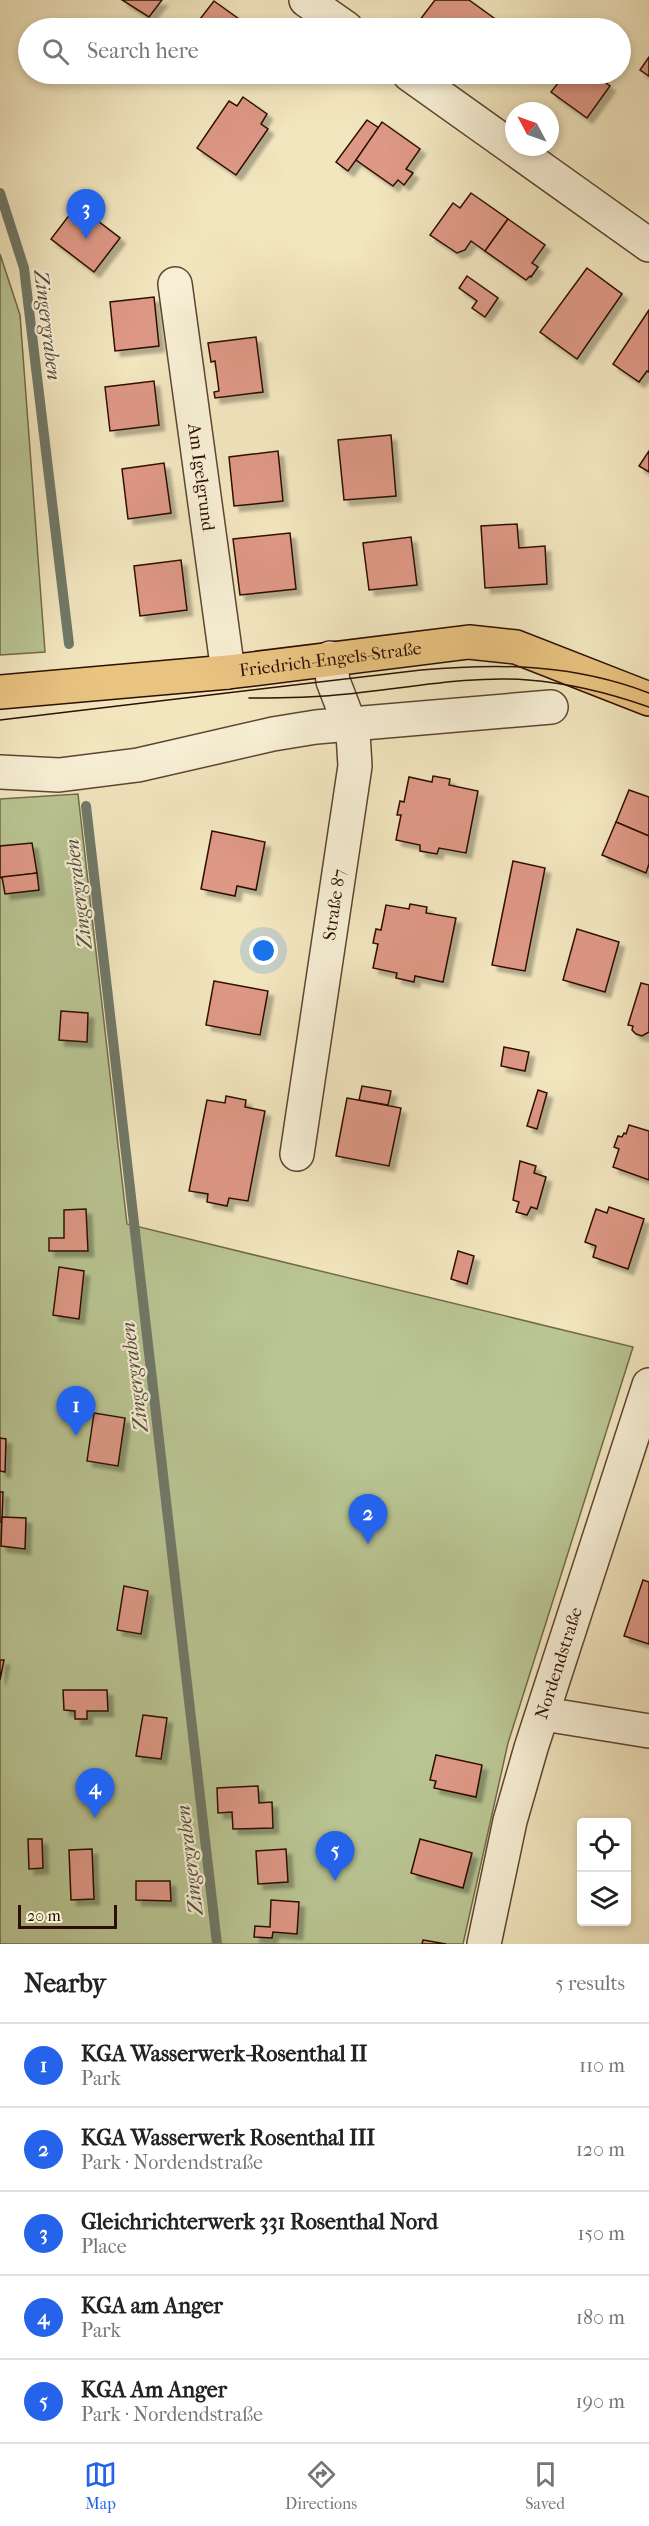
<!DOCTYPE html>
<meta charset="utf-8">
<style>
:root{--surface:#fff;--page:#f6f6f6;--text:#222;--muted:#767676;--line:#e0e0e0;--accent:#2563eb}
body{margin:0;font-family:"IM FELL French Canon",serif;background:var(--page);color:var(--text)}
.controls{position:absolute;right:18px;bottom:18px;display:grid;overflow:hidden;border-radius:6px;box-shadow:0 3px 9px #0003}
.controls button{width:54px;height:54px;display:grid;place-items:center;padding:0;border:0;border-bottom:2px solid var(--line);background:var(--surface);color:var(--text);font:30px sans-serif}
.compass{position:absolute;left:505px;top:102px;width:54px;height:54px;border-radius:50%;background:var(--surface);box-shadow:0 3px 9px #0003;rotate:311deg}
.scale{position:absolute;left:18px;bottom:15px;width:99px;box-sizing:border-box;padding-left:6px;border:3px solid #2d0f01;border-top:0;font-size:16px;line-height:21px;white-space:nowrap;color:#2d0f01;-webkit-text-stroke:4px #f7efd5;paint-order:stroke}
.you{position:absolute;left:264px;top:951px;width:21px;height:21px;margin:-15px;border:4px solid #fff;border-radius:50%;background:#1a73e8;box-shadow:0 0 0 9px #1a73e833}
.badge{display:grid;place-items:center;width:39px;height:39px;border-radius:50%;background:var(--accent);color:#fff;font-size:20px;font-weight:700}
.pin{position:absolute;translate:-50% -50px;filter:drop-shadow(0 2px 3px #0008)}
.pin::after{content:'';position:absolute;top:32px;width:21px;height:18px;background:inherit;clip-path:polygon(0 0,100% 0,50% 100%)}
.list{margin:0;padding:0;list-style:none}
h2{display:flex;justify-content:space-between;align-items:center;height:78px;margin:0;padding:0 24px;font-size:26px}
h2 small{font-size:20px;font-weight:400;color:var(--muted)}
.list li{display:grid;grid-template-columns:39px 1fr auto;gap:18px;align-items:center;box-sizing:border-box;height:84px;padding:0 24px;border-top:2px solid var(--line)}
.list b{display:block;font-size:22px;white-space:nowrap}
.list p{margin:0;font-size:20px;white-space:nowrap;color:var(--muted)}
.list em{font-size:20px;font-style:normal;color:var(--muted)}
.icon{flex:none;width:33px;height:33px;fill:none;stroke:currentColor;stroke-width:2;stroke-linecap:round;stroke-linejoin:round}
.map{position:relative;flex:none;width:649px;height:1944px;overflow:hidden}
.search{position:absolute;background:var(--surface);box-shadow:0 3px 9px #0003;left:18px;right:18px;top:18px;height:66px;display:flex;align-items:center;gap:15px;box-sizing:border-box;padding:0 21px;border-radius:33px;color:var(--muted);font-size:22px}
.sheet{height:498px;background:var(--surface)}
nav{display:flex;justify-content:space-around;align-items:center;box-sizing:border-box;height:84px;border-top:2px solid var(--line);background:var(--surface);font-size:16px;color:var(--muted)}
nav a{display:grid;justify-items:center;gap:3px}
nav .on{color:var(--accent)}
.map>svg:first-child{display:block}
.green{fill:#b9c593;stroke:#736a4a;stroke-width:1.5}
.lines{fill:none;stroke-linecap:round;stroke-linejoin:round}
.stream{stroke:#707968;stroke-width:10}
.building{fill:#de9886;stroke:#2d0f01;stroke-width:1.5;filter:url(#shadow)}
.minor-casing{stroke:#5e4530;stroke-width:36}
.major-casing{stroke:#2d0f01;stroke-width:36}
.minor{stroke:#f7efd5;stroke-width:33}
.major{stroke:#e9c380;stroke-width:33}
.tram{stroke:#2d0f01;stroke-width:1.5}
.labels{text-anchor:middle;stroke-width:4.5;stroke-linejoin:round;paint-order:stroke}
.street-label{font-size:18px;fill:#2d0f01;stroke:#f7efd5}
.water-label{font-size:20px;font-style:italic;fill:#544d3d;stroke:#f7efd5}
</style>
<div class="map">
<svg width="649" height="1944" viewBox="0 0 649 1944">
<defs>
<filter id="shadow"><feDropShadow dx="5.5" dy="5.5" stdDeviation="1.5" flood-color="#0004"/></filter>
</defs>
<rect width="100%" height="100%" fill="#f2e6bf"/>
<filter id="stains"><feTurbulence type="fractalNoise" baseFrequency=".00333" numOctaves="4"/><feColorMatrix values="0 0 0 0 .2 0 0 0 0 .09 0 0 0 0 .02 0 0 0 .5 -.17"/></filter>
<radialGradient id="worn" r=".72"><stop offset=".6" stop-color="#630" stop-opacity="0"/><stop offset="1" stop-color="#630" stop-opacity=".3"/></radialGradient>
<g class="green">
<polygon points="0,254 20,315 45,652 0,655"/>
<polygon points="78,794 127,1224 633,1347 508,1743 463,1944 0,1944 0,799"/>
</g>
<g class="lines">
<g class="stream">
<polyline points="0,193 24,268 69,644"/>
<polyline points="86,806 217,1944"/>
</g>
</g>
<g class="building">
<polygon points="122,0 162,0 149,17"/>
<polygon points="435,0 469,0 505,26 503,28 421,28 416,25"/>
<polygon points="214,1 250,27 248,28 193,28"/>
<polygon points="649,57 649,76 640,70"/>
<polygon points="565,74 593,74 610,86 587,118 551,92"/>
<polygon points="243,97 267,114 261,124 268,129 236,175 197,148 229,101 237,106"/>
<polygon points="367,120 379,128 348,171 336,162"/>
<polygon points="382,122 420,149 406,169 413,173 404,185 398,180 393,186 356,160"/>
<polygon points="471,193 508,219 485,251 471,241 465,250 457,253 430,235 453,203 460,208"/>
<polygon points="77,205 120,238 94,272 51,239"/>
<polygon points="508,219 545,245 532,263 538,267 531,277 530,276 526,280 485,251"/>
<polygon points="587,268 622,294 577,359 540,332"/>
<polygon points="467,276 498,298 485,317 472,308 477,301 459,288"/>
<polygon points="154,297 159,346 115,351 110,302"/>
<polygon points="649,310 649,372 647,371 639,382 613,364"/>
<polygon points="256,337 263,392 215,398 214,392 219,391 215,361 211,362 208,343"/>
<polygon points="154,381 159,425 110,431 105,387"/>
<polygon points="391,435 396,496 344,500 338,440"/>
<polygon points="278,451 283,501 234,506 229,457"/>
<polygon points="649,451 649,472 639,466"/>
<polygon points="164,463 171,513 128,519 122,469"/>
<polygon points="517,524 519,548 545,546 547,584 485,588 481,526"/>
<polygon points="290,533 296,589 240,595 233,539"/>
<polygon points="411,537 417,585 369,590 363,543"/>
<polygon points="181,560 187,610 140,616 134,566"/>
<polygon points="433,776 450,779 449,785 478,791 466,853 439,848 437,854 420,851 420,845 396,840 401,815 397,815 400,801 404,802 409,777 432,782"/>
<polygon points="629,790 649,797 649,836 616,822"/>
<polygon points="616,822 649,836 649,864 646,873 602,855"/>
<polygon points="212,831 265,842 256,890 237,886 235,896 201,889"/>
<polygon points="32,843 37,873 0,878 0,846"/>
<polygon points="513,861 545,868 525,971 492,965"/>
<polygon points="37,873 39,890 5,894 2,877"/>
<polygon points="410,904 427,907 426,913 456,918 443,982 415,976 414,982 396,978 397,973 373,968 378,944 373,943 376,929 381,930 386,905 409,909"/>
<polygon points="577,929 619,942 605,992 563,980"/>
<polygon points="214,981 268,991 260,1035 206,1025"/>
<polygon points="641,983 649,985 649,1032 642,1036 636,1034 632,1030 633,1026 628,1025"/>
<polygon points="61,1011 88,1013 87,1042 59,1040"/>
<polygon points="504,1047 529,1052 525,1071 501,1066"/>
<polygon points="362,1086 391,1091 388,1105 359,1100"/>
<polygon points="538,1090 547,1093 537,1129 527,1126"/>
<polygon points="226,1096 246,1100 245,1107 265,1111 248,1201 229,1198 227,1206 207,1202 208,1194 189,1191 207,1100 225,1103"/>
<polygon points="347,1098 401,1108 389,1166 336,1156"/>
<polygon points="629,1125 649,1131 649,1180 613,1167 619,1149 614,1147 618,1136 622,1137 624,1133 626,1134"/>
<polygon points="520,1161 536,1166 534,1173 546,1177 537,1209 531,1207 527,1215 516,1212 519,1202 513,1200"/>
<polygon points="609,1207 644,1219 628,1269 593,1257 596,1246 585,1242 596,1209 607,1213"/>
<polygon points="86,1209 88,1251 49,1251 49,1238 64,1238 64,1210"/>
<polygon points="458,1251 474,1256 467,1284 451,1279"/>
<polygon points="59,1267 84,1271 79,1319 53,1315"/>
<polygon points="94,1413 125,1418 118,1466 87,1461"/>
<polygon points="0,1438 6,1439 5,1472 0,1471"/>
<polygon points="0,1492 3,1492 2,1522 0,1522"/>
<polygon points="2,1517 26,1518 25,1549 1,1546"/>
<polygon points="643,1580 649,1582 649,1644 624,1636"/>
<polygon points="124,1586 148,1591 141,1634 117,1630"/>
<polygon points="0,1660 4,1660 0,1680"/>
<polygon points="63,1690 107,1690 108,1711 87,1711 87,1719 75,1719 75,1711 64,1710"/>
<polygon points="143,1715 167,1718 161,1759 136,1756"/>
<polygon points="436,1755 482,1765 476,1797 434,1788 436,1781 430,1780"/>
<polygon points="258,1786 259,1803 272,1802 273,1828 233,1829 232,1812 218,1813 217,1788"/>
<polygon points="28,1839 42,1839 43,1868 29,1869"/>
<polygon points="420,1839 472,1853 463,1888 411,1873"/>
<polygon points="92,1849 94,1899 71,1900 69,1850"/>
<polygon points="286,1849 288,1882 258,1884 256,1851"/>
<polygon points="136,1881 170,1881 171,1901 136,1900"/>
<polygon points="271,1900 299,1902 297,1934 273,1932 272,1938 254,1937 255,1926 270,1927"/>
<polygon points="423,1940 446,1944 422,1944"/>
</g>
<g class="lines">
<defs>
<g id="minor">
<polyline points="306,0 346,28"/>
<polyline points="409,74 649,245"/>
<path id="s1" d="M175 284 228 672"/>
<polyline points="0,772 59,775 138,765 273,734 316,727 551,707"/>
<path id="s2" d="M297 1154 355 766 353 733 333 681 330 658"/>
<polyline points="544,1714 649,1731"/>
<path id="s3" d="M484 1944 510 1821 531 1748 649 1385"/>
</g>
<g id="major">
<path id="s4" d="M0 692 228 672 469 642 516 647 649 699"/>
</g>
</defs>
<use href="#minor" class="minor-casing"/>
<use href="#major" class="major-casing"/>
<use href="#minor" class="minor"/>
<use href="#major" class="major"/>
<g class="tram">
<path d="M249 698C278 698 307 698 336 695 400 690 464 675 528 680 570 683 609 693 649 707"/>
<path d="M0 720 421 670C500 663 574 664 649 693"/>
</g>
</g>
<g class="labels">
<g class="street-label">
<text dy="6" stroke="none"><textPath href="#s1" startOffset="195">Am Igelgrund</textPath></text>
<text dy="6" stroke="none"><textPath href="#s4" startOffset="332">Friedrich-Engels-Straße</textPath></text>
<text dy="6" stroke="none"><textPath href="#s2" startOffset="252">Straße 87</textPath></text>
<text dy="6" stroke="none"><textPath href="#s3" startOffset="291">Nordendstraße</textPath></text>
</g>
<g class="water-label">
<text transform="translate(48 325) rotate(83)" y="7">Zingergraben</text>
<text transform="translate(78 894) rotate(-97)" y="7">Zingergraben</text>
<text transform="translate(134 1377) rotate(-97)" y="7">Zingergraben</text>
<text transform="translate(189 1860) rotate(-97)" y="7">Zingergraben</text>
</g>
</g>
<rect width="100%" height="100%" filter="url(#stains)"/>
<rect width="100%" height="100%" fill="url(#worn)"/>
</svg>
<div class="controls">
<button><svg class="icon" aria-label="locate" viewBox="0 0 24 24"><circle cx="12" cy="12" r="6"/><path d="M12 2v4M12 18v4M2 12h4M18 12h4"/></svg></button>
<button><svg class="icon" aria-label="layers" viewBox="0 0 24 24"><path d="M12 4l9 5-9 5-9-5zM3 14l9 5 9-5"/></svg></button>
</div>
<svg class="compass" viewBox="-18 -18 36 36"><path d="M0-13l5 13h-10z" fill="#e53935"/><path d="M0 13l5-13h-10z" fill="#767676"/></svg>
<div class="scale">20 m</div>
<div class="you"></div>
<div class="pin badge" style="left:76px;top:1436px">1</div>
<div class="pin badge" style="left:368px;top:1544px">2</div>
<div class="pin badge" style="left:86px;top:239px">3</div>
<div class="pin badge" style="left:95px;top:1818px">4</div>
<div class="pin badge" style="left:335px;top:1881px">5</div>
<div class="search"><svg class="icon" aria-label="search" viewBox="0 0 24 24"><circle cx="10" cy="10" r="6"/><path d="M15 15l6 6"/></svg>Search here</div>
</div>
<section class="sheet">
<h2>Nearby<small>5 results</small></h2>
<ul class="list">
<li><span class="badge">1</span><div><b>KGA Wasserwerk-Rosenthal II</b><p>Park</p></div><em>110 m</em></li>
<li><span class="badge">2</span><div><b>KGA Wasserwerk Rosenthal III</b><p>Park · Nordendstraße</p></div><em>120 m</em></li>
<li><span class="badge">3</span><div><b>Gleichrichterwerk 331 Rosenthal Nord</b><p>Place</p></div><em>150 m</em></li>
<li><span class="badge">4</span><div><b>KGA am Anger</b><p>Park</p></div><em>180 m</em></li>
<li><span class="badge">5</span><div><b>KGA Am Anger</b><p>Park · Nordendstraße</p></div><em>190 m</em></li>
</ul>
</section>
<nav>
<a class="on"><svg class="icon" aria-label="map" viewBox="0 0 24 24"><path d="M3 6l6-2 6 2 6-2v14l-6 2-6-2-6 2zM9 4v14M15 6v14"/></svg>Map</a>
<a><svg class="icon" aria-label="directions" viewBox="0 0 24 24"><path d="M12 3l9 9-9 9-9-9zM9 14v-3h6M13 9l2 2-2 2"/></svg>Directions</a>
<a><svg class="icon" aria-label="saved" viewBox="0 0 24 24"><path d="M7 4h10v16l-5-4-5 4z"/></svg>Saved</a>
</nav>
